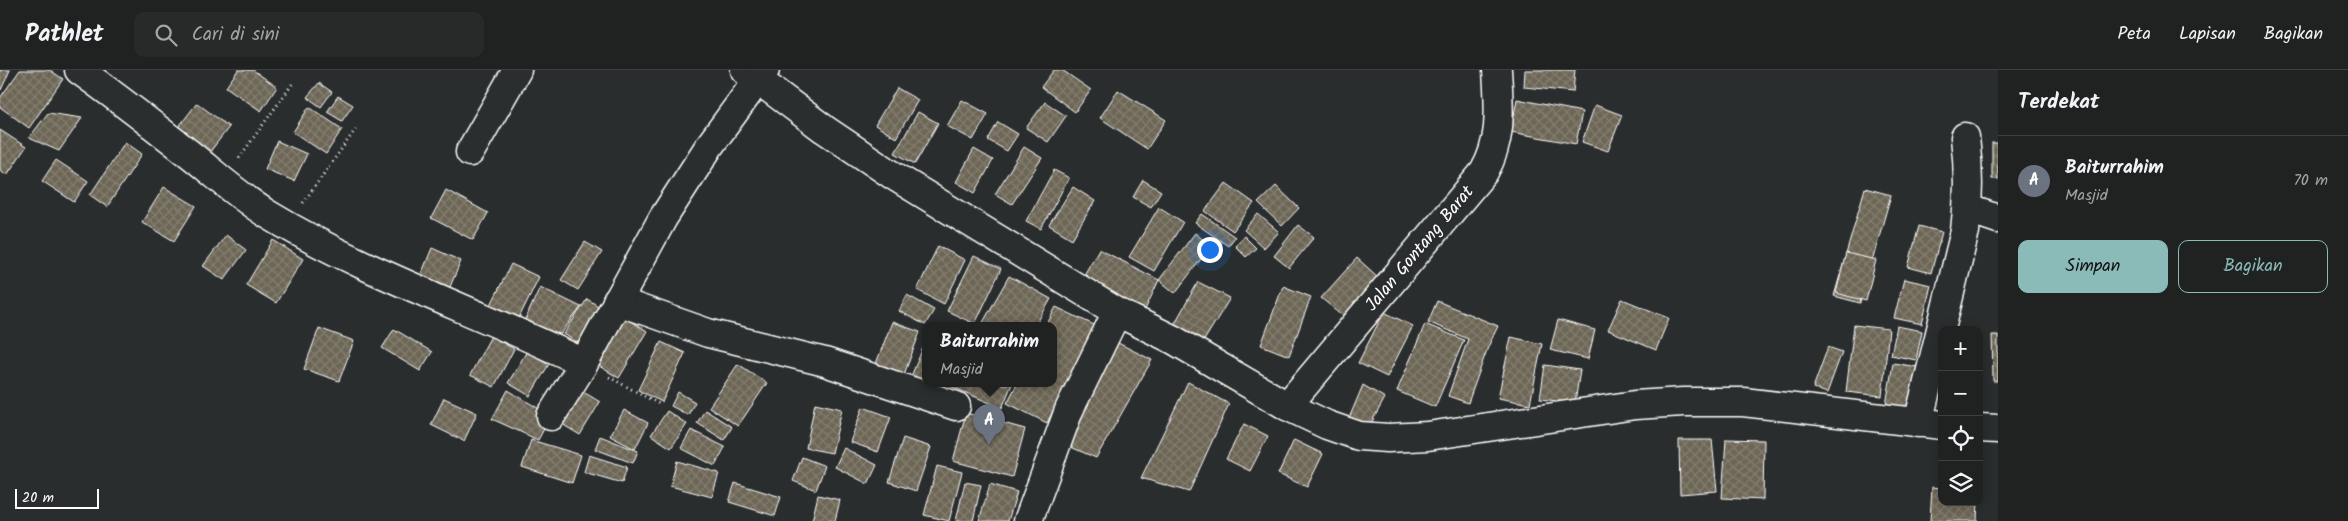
<!DOCTYPE html>
<html lang="id">
<meta charset="utf-8">
<style>
:root{--surface:#202222;--page:#282a2a;--text:#f1f3f6;--muted:#a2a4a5;--line:#3d3f40;--accent:#8bbbb9}
body{margin:0;font-family:Kalam,sans-serif;background:var(--page);color:var(--text)}
.controls{position:absolute;right:15px;bottom:15px;display:grid;overflow:hidden;border-radius:10px;box-shadow:0 2px 12px #0003}
.controls button{width:45px;height:45px;display:grid;place-items:center;padding:0;border:0;border-bottom:1px solid var(--line);background:var(--surface);color:var(--text);font:25px sans-serif}
.scale{position:absolute;left:15px;bottom:12px;width:84px;box-sizing:border-box;padding-left:5px;border:2px solid #fff;border-top:0;font-size:14px;line-height:18px;white-space:nowrap;color:#fff;-webkit-text-stroke:4px #2a2d2e;paint-order:stroke}
.you{position:absolute;left:1209px;top:179px;width:18px;height:18px;margin:-12px;border:4px solid #fff;border-radius:50%;background:#1a73e8;box-shadow:0 0 0 8px #1a73e833}
.badge{display:grid;place-items:center;width:32px;height:32px;border-radius:50%;background:var(--accent);color:#fff;font-size:16px;font-weight:700}
.pin{position:absolute;translate:-50% -41px;filter:drop-shadow(0 1px 2px #0008)}
.pin::after{content:'';position:absolute;top:26px;width:18px;height:15px;background:inherit;clip-path:polygon(0 0,100% 0,50% 100%)}
.popup{position:absolute;left:922px;top:252px;width:135px;height:65px;box-sizing:border-box;display:grid;place-content:center;border-radius:10px;background:var(--surface);filter:drop-shadow(0 1px 4px #0005);font-size:16px;white-space:nowrap;color:var(--muted)}
.popup b{font-size:19px;color:var(--text)}
.popup::after{content:'';position:absolute;left:50%;top:100%;margin-left:-10px;border:10px solid transparent;border-top-color:var(--surface)}
.list{margin:0;padding:0;list-style:none}
h2{display:flex;justify-content:space-between;align-items:center;height:65px;margin:0;padding:0 20px;font-size:21px}
h2 small{font-size:16px;font-weight:400;color:var(--muted)}
.list li{display:grid;grid-template-columns:32px 1fr auto;gap:15px;align-items:center;box-sizing:border-box;height:90px;padding:0 20px;border-top:1px solid var(--line)}
.list b{display:block;font-size:19px;white-space:nowrap}
.list p{margin:0;font-size:16px;white-space:nowrap;color:var(--muted)}
.list em{font-size:16px;font-style:normal;color:var(--muted)}
.actions{display:flex;gap:10px;padding:15px 20px}
.actions a{flex:1;padding:11px 0;border:1px solid var(--accent);border-radius:10px;text-align:center;font-size:18px;color:var(--accent)}
.actions .main{background:var(--accent);color:#111}
.icon{flex:none;width:28px;height:28px;fill:none;stroke:currentColor;stroke-width:2;stroke-linecap:round;stroke-linejoin:round}
.map{position:relative;flex:none;width:1998px;height:451px;overflow:hidden}
header{display:flex;align-items:center;gap:30px;box-sizing:border-box;height:70px;padding:0 25px;background:var(--surface);border-bottom:1px solid var(--line)}
header strong{font-size:24px}
nav{display:flex;gap:28px;margin-inline-start:auto;font-size:18px}
.search{width:350px;height:45px;background:var(--page);display:flex;align-items:center;gap:12px;box-sizing:border-box;padding:0 18px;border-radius:10px;color:var(--muted);font-size:19px}
main{display:flex}
aside{flex:1;background:var(--surface)}
.map>svg:first-child{display:block}
.building{fill:url(#building-cross-hatch);stroke:#fff}
.lines{fill:none;stroke-linecap:round;stroke-linejoin:round}
.minor-casing{stroke:#fff;stroke-width:31}
.path{stroke:#fff;stroke-width:3;stroke-dasharray:1 4;stroke-linecap:butt}
.minor{stroke:#2a2d2e;stroke-width:28}
.labels{text-anchor:middle;stroke-width:4;stroke-linejoin:round;paint-order:stroke}
.street-label{font-size:18px;fill:#fff;stroke:#2a2d2e}
</style>
<header>
<strong>Pathlet</strong>
<div class="search"><svg class="icon" aria-label="search" viewBox="0 0 24 24"><circle cx="10" cy="10" r="6"/><path d="M15 15l6 6"/></svg>Cari di sini</div>
<nav><a>Peta</a><a>Lapisan</a><a>Bagikan</a></nav>
</header>
<main>
<div class="map">
<svg width="1998" height="451" viewBox="0 0 1998 451">
<defs>
<pattern id="building-cross-hatch" width="8" height="8" patternUnits="userSpaceOnUse" patternTransform="scale(1.25)"><rect width="8" height="8" fill="#6d6656"/><path d="M0 0l8 8M0 8l8-8" fill="none" stroke="#837d6f"/></pattern>
</defs>
<rect width="100%" height="100%" fill="#2a2d2e"/>
<filter id="ink" filterUnits="userSpaceOnUse"><feTurbulence type="fractalNoise" baseFrequency=".02" numOctaves="2"/><feDisplacementMap in="SourceGraphic" scale="10" xChannelSelector="R" yChannelSelector="G"/><feConvolveMatrix kernelMatrix="1 2 1 2 8 2 1 2 1" color-interpolation-filters="sRGB"/></filter>
<g filter="url(#ink)">
<g class="building">
<polygon points="0,0 10,0 1,20 0,19"/>
<polygon points="20,0 50,0 63,9 29,58 0,37 0,28"/>
<polygon points="238,0 253,0 277,17 261,41 226,17"/>
<polygon points="1054,0 1062,0 1091,20 1075,42 1041,17"/>
<polygon points="1525,0 1575,0 1573,22 1524,17"/>
<polygon points="319,13 332,22 321,37 307,27"/>
<polygon points="897,18 918,30 896,68 875,55"/>
<polygon points="1118,20 1166,50 1147,79 1100,48"/>
<polygon points="338,26 353,35 342,51 327,42"/>
<polygon points="1517,29 1582,42 1576,74 1511,62"/>
<polygon points="962,30 988,44 973,70 947,56"/>
<polygon points="1045,32 1066,46 1048,72 1026,58"/>
<polygon points="197,33 229,57 206,87 174,63"/>
<polygon points="1595,35 1622,45 1608,81 1582,72"/>
<polygon points="309,37 342,59 326,84 293,62"/>
<polygon points="918,42 938,53 915,94 895,83"/>
<polygon points="48,43 82,48 59,81 29,68"/>
<polygon points="998,52 1018,64 1007,81 988,70"/>
<polygon points="0,60 26,77 7,105 0,100"/>
<polygon points="277,71 307,84 294,111 265,99"/>
<polygon points="125,72 142,84 107,137 90,125"/>
<rect x="1992" y="73" width="6" height="36"/>
<polygon points="1024,77 1042,88 1012,134 995,124"/>
<polygon points="974,79 993,90 975,123 956,112"/>
<polygon points="56,90 88,111 74,132 42,111"/>
<polygon points="1054,100 1069,108 1041,159 1026,151"/>
<polygon points="1143,110 1161,121 1151,137 1133,127"/>
<polygon points="1226,113 1254,133 1233,161 1205,141"/>
<polygon points="1276,116 1299,138 1282,156 1258,133"/>
<polygon points="164,117 196,136 174,171 142,152"/>
<polygon points="1073,117 1095,131 1072,169 1049,155"/>
<polygon points="1865,118 1891,125 1860,233 1834,226"/>
<polygon points="446,120 488,143 473,170 431,148"/>
<polygon points="1159,137 1183,152 1154,201 1129,187"/>
<polygon points="1202,144 1235,167 1228,176 1195,153"/>
<polygon points="1258,144 1279,162 1264,178 1244,160"/>
<polygon points="1298,155 1314,167 1289,198 1274,186"/>
<polygon points="1919,156 1942,162 1931,203 1908,197"/>
<polygon points="1195,163 1211,176 1175,223 1159,210"/>
<polygon points="226,165 246,180 224,210 203,196"/>
<polygon points="1244,166 1256,178 1246,187 1235,176"/>
<polygon points="273,170 303,189 276,233 246,215"/>
<polygon points="585,172 602,182 578,220 561,210"/>
<polygon points="938,176 965,190 944,234 917,220"/>
<polygon points="432,178 461,191 447,224 418,212"/>
<polygon points="1099,179 1159,210 1142,246 1077,217"/>
<polygon points="1846,183 1876,190 1866,231 1836,223"/>
<polygon points="974,186 1001,199 975,254 947,241"/>
<polygon points="1357,188 1378,207 1343,246 1321,228"/>
<polygon points="511,194 539,207 516,254 488,241"/>
<polygon points="1009,206 1051,229 1035,256 981,256"/>
<polygon points="1904,209 1931,215 1922,254 1894,248"/>
<polygon points="1198,212 1230,228 1200,277 1171,260"/>
<polygon points="1283,216 1311,227 1289,286 1261,275"/>
<polygon points="540,217 581,237 561,264 557,263 555,274 521,259"/>
<polygon points="907,225 934,240 925,255 899,241"/>
<polygon points="587,229 608,242 586,278 564,264"/>
<polygon points="1622,229 1669,248 1656,280 1608,260"/>
<polygon points="1437,231 1498,256 1488,277 1468,333 1448,326 1468,269 1428,252"/>
<polygon points="1056,237 1096,256 1047,353 1007,333 1017,314 1053,314 1053,256 1046,256"/>
<polygon points="1384,242 1413,256 1387,307 1358,293"/>
<polygon points="616,243 647,261 619,308 589,290"/>
<polygon points="1558,250 1595,260 1588,289 1550,280"/>
<polygon points="892,252 920,262 900,315 872,304"/>
<polygon points="1425,254 1464,270 1435,337 1397,321"/>
<polygon points="1854,255 1889,259 1882,326 1846,322"/>
<polygon points="1897,256 1922,261 1916,290 1891,285"/>
<polygon points="319,258 354,271 339,311 304,299"/>
<polygon points="394,259 432,282 420,301 382,278"/>
<polygon points="1992,265 1998,265 1998,311 1993,311"/>
<polygon points="491,266 514,279 494,317 470,305"/>
<polygon points="1511,267 1542,274 1530,334 1498,328"/>
<polygon points="1114,271 1152,290 1096,388 1057,371"/>
<polygon points="661,272 685,283 662,332 638,320"/>
<polygon points="925,273 925,314 941,314 936,327 907,316"/>
<polygon points="1828,277 1842,282 1827,323 1813,318"/>
<polygon points="527,281 549,294 530,326 508,313"/>
<polygon points="1893,293 1918,297 1912,339 1886,335"/>
<polygon points="738,294 767,313 738,356 709,337"/>
<polygon points="1545,295 1580,300 1575,333 1540,329"/>
<polygon points="1188,312 1229,334 1189,422 1141,408"/>
<polygon points="954,314 1012,314 1002,338 952,317"/>
<polygon points="1363,315 1385,328 1364,366 1347,353"/>
<polygon points="577,318 600,332 580,365 557,351"/>
<polygon points="508,320 551,346 538,370 492,349"/>
<polygon points="678,322 695,332 688,345 671,336"/>
<polygon points="444,328 477,343 464,371 431,355"/>
<polygon points="815,333 842,339 832,383 806,378"/>
<polygon points="863,337 891,347 878,382 850,372"/>
<polygon points="624,340 648,353 635,379 610,366"/>
<polygon points="705,340 732,357 724,370 697,353"/>
<polygon points="667,341 687,354 671,378 651,365"/>
<polygon points="966,343 1025,359 1012,407 953,391"/>
<polygon points="1244,354 1268,366 1250,401 1226,389"/>
<polygon points="691,360 725,377 715,396 681,378"/>
<polygon points="600,366 638,381 633,393 595,379"/>
<polygon points="903,368 931,377 916,421 889,412"/>
<polygon points="1726,369 1764,370 1763,430 1722,428"/>
<polygon points="531,370 581,385 572,413 522,397"/>
<polygon points="1294,370 1323,384 1307,417 1278,404"/>
<polygon points="1679,370 1712,370 1717,421 1680,424"/>
<polygon points="844,378 877,395 868,414 835,397"/>
<polygon points="589,385 627,397 622,413 584,402"/>
<polygon points="802,387 825,396 816,420 793,411"/>
<polygon points="677,391 719,403 712,427 670,416"/>
<polygon points="937,396 962,402 949,451 924,445"/>
<polygon points="965,412 981,415 973,451 956,451"/>
<polygon points="735,413 781,427 775,446 729,432"/>
<polygon points="990,414 1017,422 1008,451 979,451"/>
<polygon points="1932,417 1942,418 1942,432 1978,432 1977,451 1930,451"/>
<polygon points="818,425 840,430 835,451 812,451"/>
</g>
<g class="lines">
<defs>
<g id="minor">
<path d="M79 0C117 27 154 56 191 85 216 105 241 128 269 145 368 205 480 242 584 293"/>
<polyline points="745,0 824,59 891,104 1117,242 1174,270 1287,336 1327,355 1359,366 1388,368 1428,366 1635,335 1683,332 1743,332 1942,355"/>
<polyline points="470,82 517,0"/>
<polyline points="1968,139 1998,149"/>
<polyline points="617,231 708,263 825,292 956,336"/>
<path d="M1287 336 1484 102C1503 69 1499 37 1497 0"/>
<polyline points="551,346 584,293 663,148 710,75 765,0"/>
<path d="M1918 353 1965 161C1969 129 1969 99 1965 67"/>
<polyline points="1979,358 1998,359"/>
<polyline points="1028,451 1069,340 1117,242"/>
</g>
</defs>
<use href="#minor" class="minor-casing"/>
<g class="path">
<polyline points="239,88 293,13"/>
<polyline points="303,133 358,56"/>
<polyline points="609,307 661,335"/>
</g>
<use href="#minor" class="minor"/>
</g>
</g>
<g class="labels">
<g class="street-label">
<text transform="translate(1419 178) rotate(-50)" y="6">Jalan Gontang Barat</text>
</g>
</g>
</svg>
<div class="controls">
<button>+</button>
<button>−</button>
<button><svg class="icon" aria-label="locate" viewBox="0 0 24 24"><circle cx="12" cy="12" r="6"/><path d="M12 2v4M12 18v4M2 12h4M18 12h4"/></svg></button>
<button><svg class="icon" aria-label="layers" viewBox="0 0 24 24"><path d="M12 4l9 5-9 5-9-5zM3 14l9 5 9-5"/></svg></button>
</div>
<div class="scale">20 m</div>
<div class="you"></div>
<div class="pin badge" style="left:989px;top:375px;background:#6b7280">A</div>
<div class="popup"><b>Baiturrahim</b>Masjid</div>
</div>
<aside>
<h2>Terdekat<small></small></h2>
<ul class="list">
<li><span class="badge" style="background:#6b7280">A</span><div><b>Baiturrahim</b><p>Masjid</p></div><em>70 m</em></li>
</ul>
<div class="actions"><a class="main">Simpan</a><a>Bagikan</a></div>
</aside>
</main>
